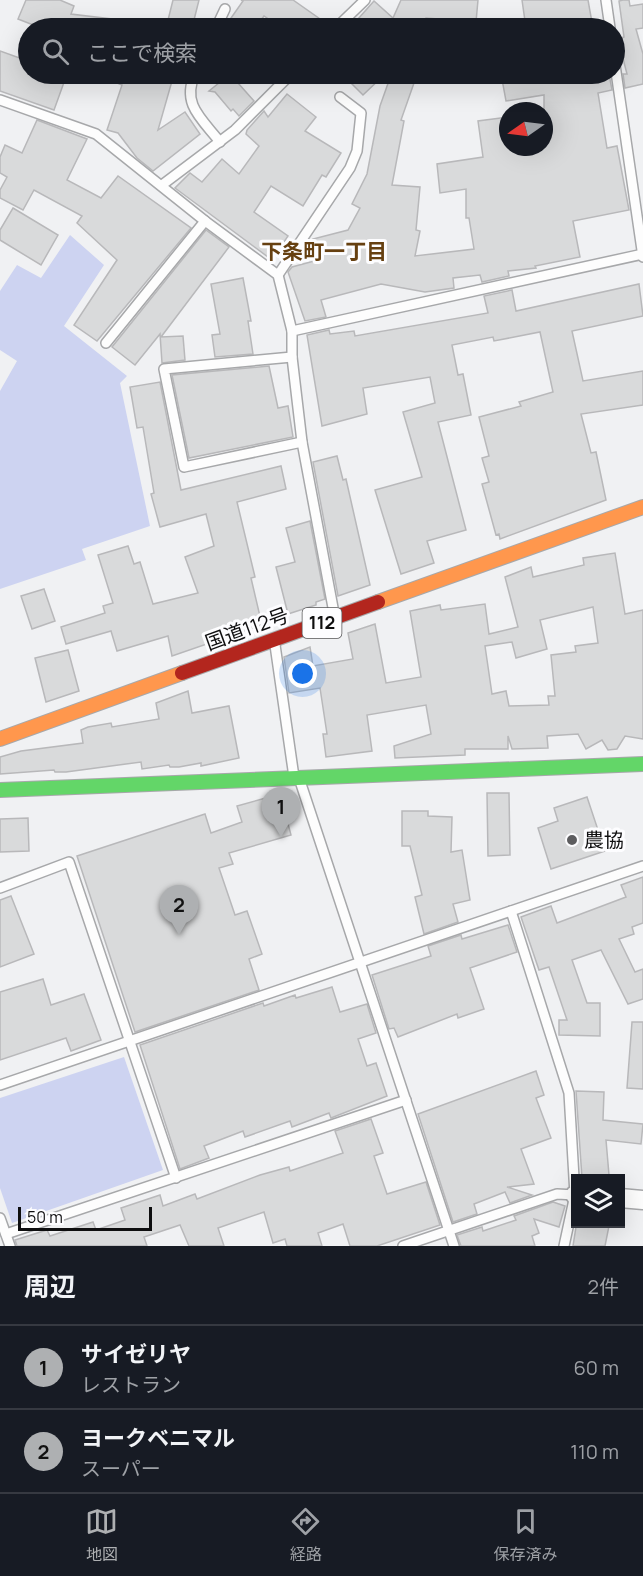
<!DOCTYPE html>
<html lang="ja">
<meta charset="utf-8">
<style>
:root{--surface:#171b24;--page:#20242c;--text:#f1f3f6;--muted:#9ea1a6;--line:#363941;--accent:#aeb0b2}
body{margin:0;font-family:Manrope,"Noto Sans JP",sans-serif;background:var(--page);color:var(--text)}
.controls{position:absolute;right:18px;bottom:18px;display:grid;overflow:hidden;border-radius:0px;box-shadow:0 6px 24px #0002}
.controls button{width:54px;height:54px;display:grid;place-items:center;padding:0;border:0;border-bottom:2px solid var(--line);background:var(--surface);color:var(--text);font:30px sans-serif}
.compass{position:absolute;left:499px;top:102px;width:54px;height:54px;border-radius:50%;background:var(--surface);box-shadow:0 6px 24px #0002;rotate:256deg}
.scale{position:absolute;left:18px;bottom:15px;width:134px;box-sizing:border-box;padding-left:6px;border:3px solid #0e0e0f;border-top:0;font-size:16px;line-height:21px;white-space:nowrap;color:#0e0e0f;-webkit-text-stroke:4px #fdfdff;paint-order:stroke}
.you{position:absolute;left:303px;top:674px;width:21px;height:21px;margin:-15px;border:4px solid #fff;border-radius:50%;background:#1a73e8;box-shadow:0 0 0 9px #1a73e833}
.badge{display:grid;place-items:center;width:39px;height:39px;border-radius:50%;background:var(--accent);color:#111;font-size:20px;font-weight:700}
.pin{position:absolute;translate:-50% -50px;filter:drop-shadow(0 2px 3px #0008)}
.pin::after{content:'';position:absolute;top:32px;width:21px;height:18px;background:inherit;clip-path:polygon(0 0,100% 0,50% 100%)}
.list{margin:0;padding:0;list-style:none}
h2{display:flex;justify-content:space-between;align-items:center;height:78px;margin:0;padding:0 24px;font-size:26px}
h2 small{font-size:20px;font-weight:400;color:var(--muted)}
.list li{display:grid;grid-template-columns:39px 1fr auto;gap:18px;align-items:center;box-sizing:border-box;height:84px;padding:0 24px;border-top:2px solid var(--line)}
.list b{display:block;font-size:22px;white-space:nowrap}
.list p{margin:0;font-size:20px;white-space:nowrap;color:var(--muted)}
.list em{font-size:20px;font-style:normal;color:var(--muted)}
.icon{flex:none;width:33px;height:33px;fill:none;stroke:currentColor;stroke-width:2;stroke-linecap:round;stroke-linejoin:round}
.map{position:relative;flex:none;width:643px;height:1246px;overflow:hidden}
.search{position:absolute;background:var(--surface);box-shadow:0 6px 24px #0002;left:18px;right:18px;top:18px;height:66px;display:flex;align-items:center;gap:15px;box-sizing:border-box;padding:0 21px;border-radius:33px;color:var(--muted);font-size:22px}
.sheet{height:246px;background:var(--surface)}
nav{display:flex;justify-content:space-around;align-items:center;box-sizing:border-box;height:84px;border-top:2px solid var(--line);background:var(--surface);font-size:16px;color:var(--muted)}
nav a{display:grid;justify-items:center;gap:3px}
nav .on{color:var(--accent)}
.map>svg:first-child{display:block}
.green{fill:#cdd3f1}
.building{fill:#d9dadb;stroke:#b8b8ba;stroke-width:1.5;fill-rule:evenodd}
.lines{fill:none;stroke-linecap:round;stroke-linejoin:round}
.lane-casing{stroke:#a7a8aa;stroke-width:12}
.street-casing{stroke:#a7a8aa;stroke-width:21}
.fast-casing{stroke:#a7a8aa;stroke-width:16}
.slow-casing{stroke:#a7a8aa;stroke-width:16}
.jam-casing{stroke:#a7a8aa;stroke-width:16}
.lane{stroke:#fdfdfd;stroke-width:9}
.street{stroke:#fdfdfd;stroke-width:18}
.fast{stroke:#63d668;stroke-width:14}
.slow{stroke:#ff974d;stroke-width:14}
.jam{stroke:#b3261e;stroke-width:14}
.poi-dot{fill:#5d5d5f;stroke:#fdfdff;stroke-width:2}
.labels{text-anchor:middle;stroke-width:6;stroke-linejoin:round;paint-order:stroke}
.shield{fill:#fdfdff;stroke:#565657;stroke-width:1.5}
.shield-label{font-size:18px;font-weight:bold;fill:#0e0e0f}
.street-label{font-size:20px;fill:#0e0e0f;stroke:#fdfdff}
.poi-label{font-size:20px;fill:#0e0e0f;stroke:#fdfdff;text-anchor:start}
.neighbourhood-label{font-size:21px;font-weight:bold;fill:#664011;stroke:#fdfdff}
</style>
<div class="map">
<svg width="643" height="1246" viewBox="0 0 643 1246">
<rect width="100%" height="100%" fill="#f0f1f3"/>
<g class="green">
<polygon points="70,235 104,265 64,326 127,376 120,383 150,526 82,549 86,560 0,589 0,391 17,361 0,350 0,291 17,265 41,278"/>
<polygon points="124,1057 163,1170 12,1223 0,1188 0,1098"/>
</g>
<g class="building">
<polygon points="26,0 60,0 74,6 71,14 112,19 112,28 41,28 18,19"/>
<polygon points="173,0 199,0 192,28 166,28"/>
<polygon points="241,0 293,0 330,26 329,28 282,28 264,16 255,28 247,28 231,18 243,1"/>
<polygon points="401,0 478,0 476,22 426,18 414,28 350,28 374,1 393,18"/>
<polygon points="522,0 588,0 593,28 526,28"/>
<polygon points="623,0 629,0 630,6 643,4 643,28 636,29 643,54 643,84 625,88 623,74 627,74 618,39 624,37 619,1"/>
<polygon points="0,51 28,61 28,74 67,74 54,110 0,91"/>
<polygon points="96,74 174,74 158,130 185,112 200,134 153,171 137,158 118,133 107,130 122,85"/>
<polygon points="230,74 254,101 239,116 233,109 231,111 215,92 209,91"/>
<polygon points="342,74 385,74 363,95"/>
<polygon points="501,74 567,74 568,79 609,74 612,90 598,93 607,148 617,146 629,210 573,221 580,257 535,266 536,268 508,271 509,276 482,282 480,275 453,278 454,288 425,292 381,284 321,300 326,317 305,321 288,272 292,267 318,260 313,239 348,230 360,208 352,204 367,174 380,106 391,75 414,83 401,120 404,121 392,185 420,187 416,230 420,231 415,256 474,249 469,218 466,218 466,189 440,193 437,164 483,157 478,121 508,117 508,147 544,147 544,95 506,101"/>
<polygon points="287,94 316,117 305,131 341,153 326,177 322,175 303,206 271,186 254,212 288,236 272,260 175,188 190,173 202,182 222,159 239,174 259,146 246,134 247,130 264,111 268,117"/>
<polygon points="37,120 87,139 67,180 101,198 118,176 191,228 97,341 74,325 117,260 77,223 82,216 34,190 23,210 0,198 0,190 7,177 0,173 0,157 5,145 22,153"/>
<polygon points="13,208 58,235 41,265 0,240 0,230"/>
<polygon points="206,230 229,247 161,337 183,336 185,360 162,363 160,334 135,365 112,347"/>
<polygon points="243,278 251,321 248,321 253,354 215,357 212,335 220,334 211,284"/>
<polygon points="639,284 643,316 572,331 583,381 643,371 643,405 581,414 591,453 596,452 606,500 500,539 499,534 496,535 482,484 489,482 482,458 489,456 479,417 521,406 519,402 553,392 540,332 494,341 493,337 452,345 458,375 463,374 471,415 438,422 466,530 427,541 434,563 401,574 375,490 422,477 403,412 435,403 430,377 363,388 367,414 322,426 307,335 329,330 330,334 354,331 355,336 488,313 484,296 512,290 516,311"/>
<polygon points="269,366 278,408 288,406 293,437 189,458 172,375"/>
<polygon points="160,382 181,490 281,466 286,489 237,502 255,577 251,578 262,625 172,656 168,636 117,651 111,631 66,644 61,627 105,613 103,606 113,603 98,555 128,546 134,564 140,562 153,604 198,593 185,557 214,546 206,514 160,527 151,494 154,493 143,427 137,428 130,387"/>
<polygon points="337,456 343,480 346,479 370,585 338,596 313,462"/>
<polygon points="310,521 325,599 316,602 316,605 288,614 276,567 295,562 286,528"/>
<path d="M615 553 625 614 643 610V739L625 736 617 749 608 750 602 740 586 749 578 734 547 736 548 748 512 749 508 736V749H465V755L395 758 394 746 431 734 426 705 367 715 372 751 326 757 323 734H327L320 688 289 693 284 657 310 647 313 666 353 659 348 633 375 624 386 683 421 677 410 611 440 605 441 610 485 604 489 634 518 627 505 577 531 567 533 577 584 565 583 558ZM593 607 598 643 575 646 576 652 551 655 555 696H548L549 705 509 706 506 691 492 694 485 646 512 642 516 658 547 649 540 620Z"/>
<polygon points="44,589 55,621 32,629 21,596"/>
<polygon points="68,650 79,691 46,702 35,658"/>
<polygon points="188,691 192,713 229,706 239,758 201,766 201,763 179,767 170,767 169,765 142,769 141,762 66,772 55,772 54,770 0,774 0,757 21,751 83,743 81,730 88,727 111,723 112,727 159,719 156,703"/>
<polygon points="487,793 509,793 510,855 488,856"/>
<polygon points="280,794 291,835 229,853 233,864 219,868 235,915 247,911 262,954 249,959 259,990 135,1032 77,856 205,814 211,833 242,822 237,806"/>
<polygon points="587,797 605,851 551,869 538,828 558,821 554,808"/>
<polygon points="402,811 428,811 428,816 452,817 451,852 462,850 470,900 453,904 458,922 424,934 415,897 422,895 410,846 402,846"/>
<polygon points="28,818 29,851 0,852 0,819"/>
<polygon points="643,877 643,923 632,927 634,934 619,939 635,972 643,969 643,999 628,1004 601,950 572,960 587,1003 600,1003 600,1036 559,1035 559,1020 567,1020 549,967 539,970 521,917 551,906 557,923 626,897 621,885"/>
<polygon points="11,896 34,954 0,967 0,900"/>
<polygon points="508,925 517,952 470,968 484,1009 458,1018 457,1014 398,1037 394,1028 389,1029 372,975 431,956 428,946 461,935 462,939"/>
<polygon points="43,979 51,1005 84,994 101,1040 71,1051 66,1038 0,1060 0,992"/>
<polygon points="332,987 340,1012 367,1004 376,1033 358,1039 367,1066 376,1063 387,1096 331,1118 329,1113 292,1127 290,1121 245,1137 243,1131 204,1146 209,1158 180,1169 140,1045 263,1003 264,1006 295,995 296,998"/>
<polygon points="632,1022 643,1022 643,1089 627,1088"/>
<polygon points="536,1071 544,1095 536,1098 551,1138 521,1149 534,1184 507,1187 532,1195 510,1203 505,1192 474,1204 477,1214 453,1222 418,1114"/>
<polygon points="576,1091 604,1092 603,1120 643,1124 641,1144 606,1140 609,1175 582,1178"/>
<polygon points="371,1119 383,1153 374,1156 387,1194 426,1182 440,1225 377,1246 350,1246 343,1224 318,1233 322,1246 287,1246 285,1239 273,1243 264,1212 218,1228 224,1246 189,1246 180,1225 144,1237 147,1246 17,1246 15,1240 47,1230 50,1236 93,1222 96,1230 125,1220 121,1208 160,1195 163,1206 195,1194 197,1199 260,1175 289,1167 290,1171 343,1153 335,1131"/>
<polygon points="553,1202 565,1206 559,1227 534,1219 539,1233 532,1236 535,1246 461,1246 457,1235 482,1227 483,1231 516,1220 514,1216"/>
<polygon points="589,1224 609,1226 605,1246 573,1246 576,1227"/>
</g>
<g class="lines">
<defs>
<g id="lane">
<polyline points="606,0 610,28"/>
<polyline points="216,28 225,9"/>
<polyline points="336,28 365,0"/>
<polyline points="614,58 643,257"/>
<path d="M195 74C181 104 202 119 220 142"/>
<polyline points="0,100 96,134 205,221 278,275 292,331 292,357 302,442 334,613"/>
<polyline points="162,185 235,130 291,74"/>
<polyline points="278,275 350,168 357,151 361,113 340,97"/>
<polyline points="292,331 643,254"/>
<polyline points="106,343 205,221"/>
<polyline points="292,357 164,369 184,467 302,442"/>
<polyline points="275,645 294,777"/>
<polyline points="300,781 454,1246"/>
<polyline points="0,888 69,862 176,1178"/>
<polyline points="511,911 569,1093 575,1195 564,1246"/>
<polyline points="0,1085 643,866"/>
<polyline points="0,1218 10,1246"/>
<polyline points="6,1234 406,1100"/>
<polyline points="403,1246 557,1194 575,1195"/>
</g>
<g id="street">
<polyline points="575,1195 576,1195"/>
<polyline points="620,1198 643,1200"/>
</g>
<polyline id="fast" points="0,790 643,764"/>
<g id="slow">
<polyline points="378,602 643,507"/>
<polyline points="0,739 182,673"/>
</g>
<polyline id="jam" points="182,673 378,602"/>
</defs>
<use href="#lane" class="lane-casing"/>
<use href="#street" class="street-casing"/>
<use href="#fast" class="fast-casing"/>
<use href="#slow" class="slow-casing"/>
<use href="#jam" class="jam-casing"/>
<use href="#lane" class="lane"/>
<use href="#street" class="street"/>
<use href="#fast" class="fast"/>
<use href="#slow" class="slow"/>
<use href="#jam" class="jam"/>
</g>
<circle class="poi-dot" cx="572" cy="840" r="6"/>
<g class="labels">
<rect class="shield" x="302.5" y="608" width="39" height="30" rx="4.5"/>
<g class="shield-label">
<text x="322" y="629">112</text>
</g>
<g class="street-label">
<text transform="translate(247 629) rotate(-20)" y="7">国道112号</text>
</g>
<g class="poi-label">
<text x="584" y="847">農協</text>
</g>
<g class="neighbourhood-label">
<text x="324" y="259">下条町一丁目</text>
</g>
</g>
</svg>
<div class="controls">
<button><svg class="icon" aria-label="layers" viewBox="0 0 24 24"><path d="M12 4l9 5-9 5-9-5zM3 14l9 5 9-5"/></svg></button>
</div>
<svg class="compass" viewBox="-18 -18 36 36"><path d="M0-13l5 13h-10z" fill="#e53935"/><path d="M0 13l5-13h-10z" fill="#9ea1a6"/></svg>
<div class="scale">50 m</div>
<div class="you"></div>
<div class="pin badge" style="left:281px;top:837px">1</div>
<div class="pin badge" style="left:179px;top:935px">2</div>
<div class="search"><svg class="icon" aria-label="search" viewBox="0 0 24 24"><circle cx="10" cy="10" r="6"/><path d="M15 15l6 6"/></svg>ここで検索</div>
</div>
<section class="sheet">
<h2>周辺<small>2件</small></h2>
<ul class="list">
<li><span class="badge">1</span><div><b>サイゼリヤ</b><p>レストラン</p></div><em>60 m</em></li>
<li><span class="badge">2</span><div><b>ヨークベニマル</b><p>スーパー</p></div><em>110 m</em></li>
</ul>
</section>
<nav>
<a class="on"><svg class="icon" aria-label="map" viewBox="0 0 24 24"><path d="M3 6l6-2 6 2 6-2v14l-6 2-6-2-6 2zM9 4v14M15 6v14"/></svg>地図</a>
<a><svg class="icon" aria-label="directions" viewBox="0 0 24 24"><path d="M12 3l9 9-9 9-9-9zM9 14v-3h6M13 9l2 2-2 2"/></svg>経路</a>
<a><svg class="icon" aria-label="saved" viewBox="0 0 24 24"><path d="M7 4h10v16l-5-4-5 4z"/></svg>保存済み</a>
</nav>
